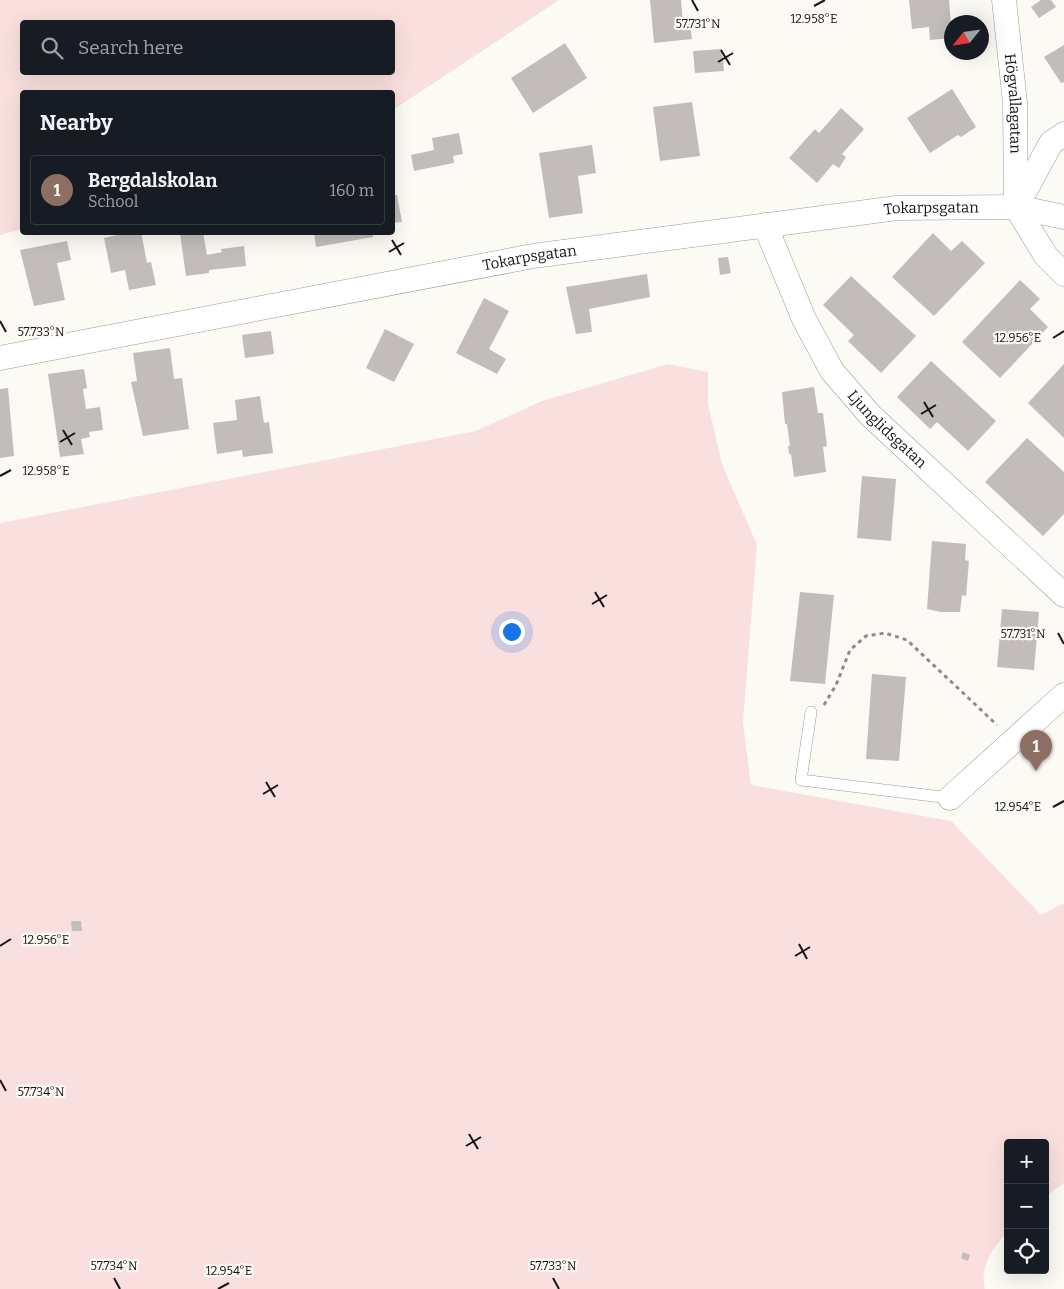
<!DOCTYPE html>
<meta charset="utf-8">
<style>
:root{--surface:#171b24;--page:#20242c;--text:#f1f3f6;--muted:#9ea1a6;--line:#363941;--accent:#aba5dc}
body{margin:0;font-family:Bitter,serif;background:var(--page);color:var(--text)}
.controls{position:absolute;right:15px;bottom:15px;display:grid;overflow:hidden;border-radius:5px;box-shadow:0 5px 20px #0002}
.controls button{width:45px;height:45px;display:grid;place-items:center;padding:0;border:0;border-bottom:1px solid var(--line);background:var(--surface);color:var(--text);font:25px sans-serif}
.compass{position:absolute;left:944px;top:15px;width:45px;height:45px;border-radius:50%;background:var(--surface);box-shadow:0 5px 20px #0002;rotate:240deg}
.you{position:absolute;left:511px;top:631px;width:18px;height:18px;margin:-12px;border:4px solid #fff;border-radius:50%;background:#1a73e8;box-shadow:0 0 0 8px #1a73e833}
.badge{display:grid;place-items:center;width:32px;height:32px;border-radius:50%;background:var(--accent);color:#fff;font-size:16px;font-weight:700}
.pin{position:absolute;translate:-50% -41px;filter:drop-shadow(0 1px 2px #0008)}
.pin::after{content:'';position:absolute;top:26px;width:18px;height:15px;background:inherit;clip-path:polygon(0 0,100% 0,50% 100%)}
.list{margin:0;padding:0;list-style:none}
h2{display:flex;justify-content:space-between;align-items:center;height:65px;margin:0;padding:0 20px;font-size:21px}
h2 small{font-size:16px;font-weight:400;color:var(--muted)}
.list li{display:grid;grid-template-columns:32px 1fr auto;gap:15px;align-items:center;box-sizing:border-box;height:70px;margin:0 10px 10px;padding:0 10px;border:1px solid var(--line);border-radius:5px}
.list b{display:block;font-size:19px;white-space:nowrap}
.list p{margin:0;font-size:16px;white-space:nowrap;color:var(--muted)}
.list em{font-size:16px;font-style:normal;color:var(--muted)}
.icon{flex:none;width:28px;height:28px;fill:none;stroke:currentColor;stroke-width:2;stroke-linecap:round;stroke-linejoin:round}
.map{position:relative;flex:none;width:1064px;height:1289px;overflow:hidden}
.search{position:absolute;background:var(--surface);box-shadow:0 5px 20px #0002;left:20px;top:20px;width:375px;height:55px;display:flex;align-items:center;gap:12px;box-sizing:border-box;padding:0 18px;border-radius:5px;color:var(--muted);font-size:19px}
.panel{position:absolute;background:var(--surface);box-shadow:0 5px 20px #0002;left:20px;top:90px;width:375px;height:145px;border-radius:5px}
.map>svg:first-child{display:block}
.green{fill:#f9e0df;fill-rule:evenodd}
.building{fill:#c2bdba}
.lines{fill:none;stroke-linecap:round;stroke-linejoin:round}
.lane-casing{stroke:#9c9b96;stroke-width:12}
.street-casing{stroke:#9c9b96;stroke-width:25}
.path{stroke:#8d8c89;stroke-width:3;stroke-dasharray:4 4;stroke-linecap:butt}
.lane{stroke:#fff;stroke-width:11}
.street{stroke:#fff;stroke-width:24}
.ticks{fill:none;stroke:#161514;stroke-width:2}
.labels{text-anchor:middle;stroke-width:4.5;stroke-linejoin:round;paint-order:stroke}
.street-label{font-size:15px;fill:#161514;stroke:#fcfaf5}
.ticks-label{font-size:12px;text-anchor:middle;fill:#161514;stroke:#fcfaf5;stroke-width:4.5;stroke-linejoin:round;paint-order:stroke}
</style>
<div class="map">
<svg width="1064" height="1289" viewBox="0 0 1064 1289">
<rect width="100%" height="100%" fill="#fcfaf5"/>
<g class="green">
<path d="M0 0H559L393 110 392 92H22V229L0 235ZM22 22H392V72H22Z"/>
<path d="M668 364 708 372V404L722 464 757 545 743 722 751 785 951 821 1041 915 1064 903V1183L1045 1197V1143H1008V1231C993 1248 979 1266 985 1289H0V523L476 431 542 401Z"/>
</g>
<g class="building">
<polygon points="650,0 681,0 683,24 690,23 692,39 654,43"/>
<polygon points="909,0 949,0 952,38 930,40 929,27 912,29"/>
<polygon points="1041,0 1051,0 1056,7 1039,18 1031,7"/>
<polygon points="565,43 587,78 533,113 511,78"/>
<polygon points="1064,45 1064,82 1061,83 1044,57"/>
<polygon points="722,49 724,71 695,73 693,51"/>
<polygon points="952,89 976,127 961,137 958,135 930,153 907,118"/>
<polygon points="692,102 700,156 660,161 653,107"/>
<polygon points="841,108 864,129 842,154 846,157 839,168 833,164 817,183 789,158 815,129 819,133"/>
<polygon points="459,133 463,154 453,156 454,163 414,171 411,155 434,150 432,138"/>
<polygon points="592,145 596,173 578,176 583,213 549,218 539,153"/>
<polygon points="392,195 397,195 402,222 392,223"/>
<polygon points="131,232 141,232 147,263 151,262 156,285 129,290 125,270 111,273 104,238"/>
<polygon points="203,232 207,255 222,252 221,249 244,246 246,266 209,270 209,273 186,276 180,234"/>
<polygon points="314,232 372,232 373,237 316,247"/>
<polygon points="933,233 951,251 962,241 985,263 934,316 892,277"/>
<polygon points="67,241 71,260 57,263 65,300 34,306 20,250"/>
<polygon points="728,257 731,273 720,275 718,258"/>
<polygon points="647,274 650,297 589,309 592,332 576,334 566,287"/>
<polygon points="851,276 916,336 881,373 848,341 854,335 823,305"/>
<polygon points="1020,280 1040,299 1030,309 1048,327 1000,378 962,342"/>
<polygon points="484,298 509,311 489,349 506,359 497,374 456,353"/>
<polygon points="385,329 414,344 394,382 366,368"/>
<polygon points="271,331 274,354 245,358 242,335"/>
<polygon points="170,348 174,379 182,378 189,429 143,436 131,382 137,381 133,353"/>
<polygon points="931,361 996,421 968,451 937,422 930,429 897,397"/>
<polygon points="1064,364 1064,438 1028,403"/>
<polygon points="84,369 87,388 83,389 86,409 100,407 103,430 89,432 90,437 81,439 84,454 60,457 48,374"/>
<polygon points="814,387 818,413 823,413 827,446 823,447 826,472 794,477 791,454 789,454 788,446 790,446 787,424 785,424 782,392"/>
<polygon points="8,388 14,456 0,458 0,389"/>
<polygon points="260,396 264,423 269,422 273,453 243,457 242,450 217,454 213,423 237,420 235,400"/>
<polygon points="1027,438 1064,472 1064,514 1043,536 985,482"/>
<polygon points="862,476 896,479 891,541 857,538"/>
<polygon points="932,541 966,544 965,560 969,561 966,596 962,595 960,612 941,612 927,609"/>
<polygon points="800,592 834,595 825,684 790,681"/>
<polygon points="1002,609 1039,612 1034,670 997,667"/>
<polygon points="872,674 906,677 899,761 866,759"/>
<polygon points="71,921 81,921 82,931 72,931"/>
<polygon points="963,1252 970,1255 968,1261 961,1258"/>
</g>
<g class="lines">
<defs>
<polyline id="lane" points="811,712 801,780 950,798"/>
<g id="street">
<path id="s1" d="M1004 0 1015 103 1016 207"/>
<polyline points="1018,204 1051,143 1064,134"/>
<polyline points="1016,207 1046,256 1064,274"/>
<path id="s2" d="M765 225 804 319 832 371 870 415 1064 595"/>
<path id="s3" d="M0 358 533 256 897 208 1016 207 1064 217"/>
<polyline points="950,798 1064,695"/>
</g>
</defs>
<use href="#lane" class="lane-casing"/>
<use href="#street" class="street-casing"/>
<polyline class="path" points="824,705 836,685 850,650 866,636 885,633 907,640 997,725"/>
<use href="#lane" class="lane"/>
<use href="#street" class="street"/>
</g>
<path class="ticks" d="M692 0 698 11M814 6 825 0M721 50 730 65M718 62 733 53M392 240 401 255M389 252 404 243M0 321 6 332M1053 338 1064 331M924 402 933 417M921 414 936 405M63 430 72 445M60 442 75 433M0 476 11 470M595 592 604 607M592 604 607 595M1058 633 1064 644M266 782 275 797M263 794 278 785M1053 807 1064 801M799 944 807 959M0 946 11 939M795 956 810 947M0 1080 6 1091M469 1134 478 1149M466 1146 481 1137M114 1278 120 1289M553 1278 559 1289M218 1289 229 1283"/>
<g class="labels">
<g class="street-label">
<text dy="5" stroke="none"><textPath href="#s1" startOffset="104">Högvallagatan</textPath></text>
<text dy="5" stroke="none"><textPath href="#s3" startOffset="944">Tokarpsgatan</textPath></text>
<text dy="5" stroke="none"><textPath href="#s3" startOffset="539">Tokarpsgatan</textPath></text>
<text dy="5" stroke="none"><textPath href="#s2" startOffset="241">Ljunglidsgatan</textPath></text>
</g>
</g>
<g class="ticks-label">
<text x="814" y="23">12.958°E</text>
<text x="698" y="28">57.731°N</text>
<text x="41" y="336">57.733°N</text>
<text x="1018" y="342">12.956°E</text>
<text x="46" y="475">12.958°E</text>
<text x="1023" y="638">57.731°N</text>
<text x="1018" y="811">12.954°E</text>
<text x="46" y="944">12.956°E</text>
<text x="41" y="1096">57.734°N</text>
<text x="114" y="1270">57.734°N</text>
<text x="553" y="1270">57.733°N</text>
<text x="229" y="1275">12.954°E</text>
</g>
</svg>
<div class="controls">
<button>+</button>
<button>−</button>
<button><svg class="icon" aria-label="locate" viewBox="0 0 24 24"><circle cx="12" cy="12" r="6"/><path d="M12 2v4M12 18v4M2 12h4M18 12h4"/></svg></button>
</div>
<svg class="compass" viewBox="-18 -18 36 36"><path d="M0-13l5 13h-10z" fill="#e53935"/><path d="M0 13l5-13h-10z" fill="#9ea1a6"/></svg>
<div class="you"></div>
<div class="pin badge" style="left:1036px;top:771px;background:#8d6e63">1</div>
<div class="search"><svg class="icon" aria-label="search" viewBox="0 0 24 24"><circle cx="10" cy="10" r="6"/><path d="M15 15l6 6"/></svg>Search here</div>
<section class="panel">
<h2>Nearby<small></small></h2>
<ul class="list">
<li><span class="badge" style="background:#8d6e63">1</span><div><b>Bergdalskolan</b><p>School</p></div><em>160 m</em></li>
</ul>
</section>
</div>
